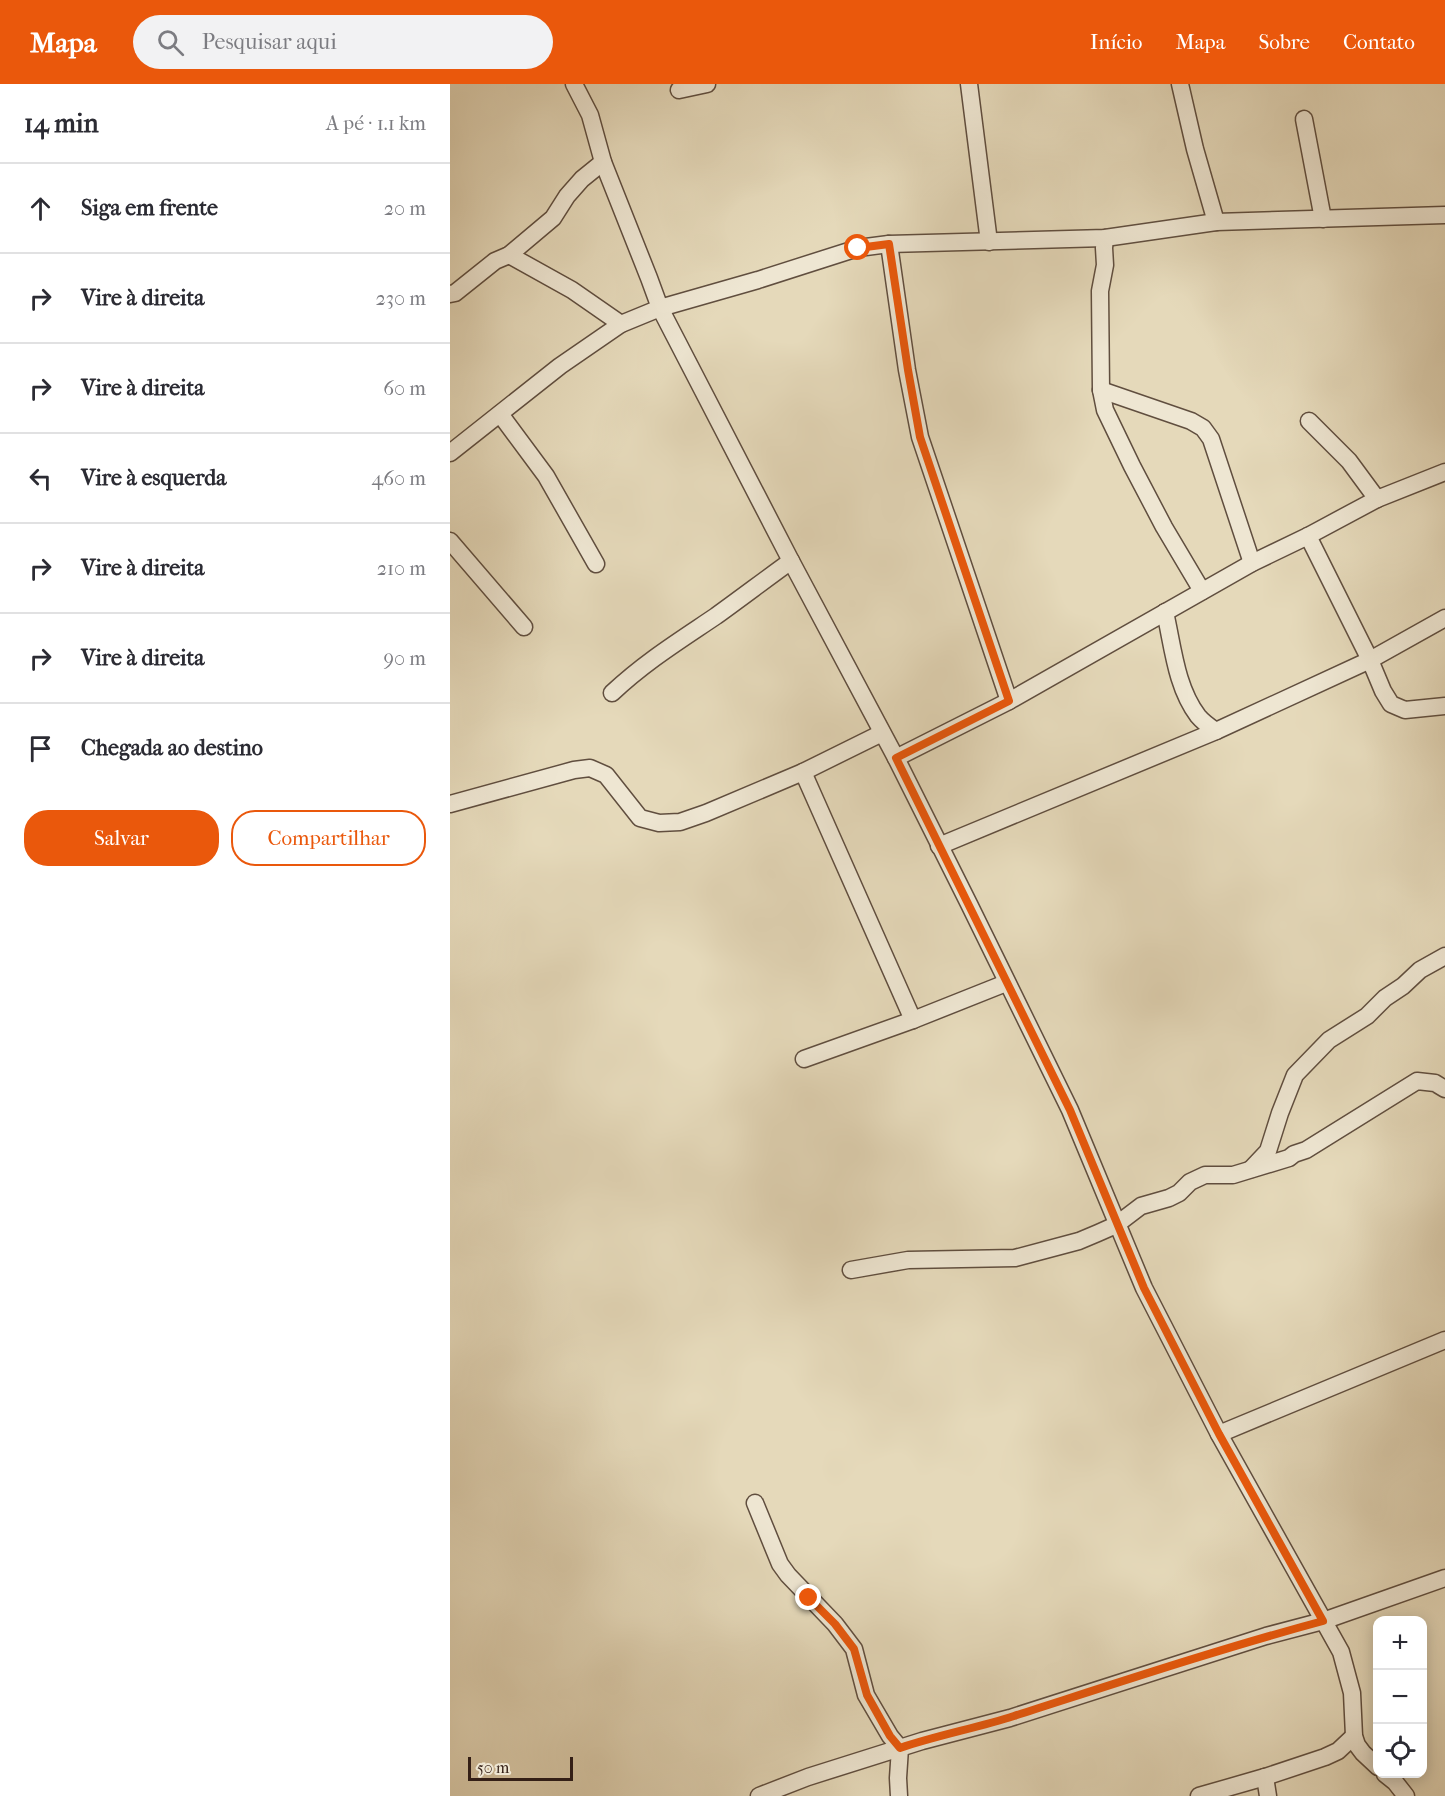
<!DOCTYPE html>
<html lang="pt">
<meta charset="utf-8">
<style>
:root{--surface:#fff;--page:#f2f2f3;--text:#2b2b33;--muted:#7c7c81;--line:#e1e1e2;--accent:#ea580c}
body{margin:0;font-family:"IM FELL French Canon",serif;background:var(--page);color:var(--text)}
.controls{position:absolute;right:18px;bottom:18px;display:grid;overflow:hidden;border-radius:12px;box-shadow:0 3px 15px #0003}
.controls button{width:54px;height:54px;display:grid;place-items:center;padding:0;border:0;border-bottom:2px solid var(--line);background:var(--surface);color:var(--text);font:30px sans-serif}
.scale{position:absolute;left:18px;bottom:15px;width:105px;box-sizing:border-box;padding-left:6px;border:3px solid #341f16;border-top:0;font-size:16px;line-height:21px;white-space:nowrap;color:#341f16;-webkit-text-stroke:4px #eee6d2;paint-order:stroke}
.stop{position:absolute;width:18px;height:18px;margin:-14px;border:4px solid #ea580c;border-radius:50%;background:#fff}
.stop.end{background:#ea580c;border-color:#fff;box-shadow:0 2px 6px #0008}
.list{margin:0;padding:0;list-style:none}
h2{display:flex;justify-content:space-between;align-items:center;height:78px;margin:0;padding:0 24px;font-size:26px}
h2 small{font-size:20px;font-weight:400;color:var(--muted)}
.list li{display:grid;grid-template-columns:39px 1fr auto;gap:18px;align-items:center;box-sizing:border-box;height:90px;padding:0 24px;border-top:2px solid var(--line)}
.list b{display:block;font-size:22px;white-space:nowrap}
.list em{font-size:20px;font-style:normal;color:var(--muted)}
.actions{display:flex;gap:12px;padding:18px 24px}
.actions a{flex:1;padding:14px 0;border:2px solid var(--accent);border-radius:24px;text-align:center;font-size:21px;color:var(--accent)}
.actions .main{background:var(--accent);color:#fff}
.icon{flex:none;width:33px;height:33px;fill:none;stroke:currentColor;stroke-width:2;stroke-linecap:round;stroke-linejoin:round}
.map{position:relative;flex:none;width:995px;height:1712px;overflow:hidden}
header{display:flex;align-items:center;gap:36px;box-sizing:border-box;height:84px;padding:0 30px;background:var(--accent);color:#fff}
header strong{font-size:28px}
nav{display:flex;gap:33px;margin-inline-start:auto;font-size:21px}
.search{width:420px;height:54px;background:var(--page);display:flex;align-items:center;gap:15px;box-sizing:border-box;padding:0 21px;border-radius:33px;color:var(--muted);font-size:22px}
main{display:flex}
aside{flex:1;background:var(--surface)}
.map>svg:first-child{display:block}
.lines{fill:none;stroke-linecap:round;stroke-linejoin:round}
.street-casing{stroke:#604e3f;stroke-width:19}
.street{stroke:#eee6d2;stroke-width:16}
.route{stroke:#ea580c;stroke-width:8}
</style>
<header>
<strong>Mapa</strong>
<div class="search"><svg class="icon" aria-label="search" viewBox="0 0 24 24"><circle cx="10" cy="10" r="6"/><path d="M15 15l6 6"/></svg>Pesquisar aqui</div>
<nav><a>Início</a><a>Mapa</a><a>Sobre</a><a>Contato</a></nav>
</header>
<main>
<aside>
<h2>14 min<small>A pé · 1.1 km</small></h2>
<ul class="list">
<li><svg class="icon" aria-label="ahead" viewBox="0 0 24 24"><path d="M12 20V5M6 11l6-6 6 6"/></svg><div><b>Siga em frente</b></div><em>20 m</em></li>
<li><svg class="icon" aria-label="right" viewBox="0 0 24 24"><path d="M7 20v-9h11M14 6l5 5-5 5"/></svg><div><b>Vire à direita</b></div><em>230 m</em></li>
<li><svg class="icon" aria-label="right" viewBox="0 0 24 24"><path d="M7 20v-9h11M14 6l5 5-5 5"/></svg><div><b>Vire à direita</b></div><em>60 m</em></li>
<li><svg class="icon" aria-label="left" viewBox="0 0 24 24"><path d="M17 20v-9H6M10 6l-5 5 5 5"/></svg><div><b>Vire à esquerda</b></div><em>460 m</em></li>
<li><svg class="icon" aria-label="right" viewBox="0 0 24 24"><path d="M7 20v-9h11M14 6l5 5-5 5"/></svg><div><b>Vire à direita</b></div><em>210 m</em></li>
<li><svg class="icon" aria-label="right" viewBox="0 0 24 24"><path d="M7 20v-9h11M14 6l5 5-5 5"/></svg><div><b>Vire à direita</b></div><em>90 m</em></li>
<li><svg class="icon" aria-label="arrive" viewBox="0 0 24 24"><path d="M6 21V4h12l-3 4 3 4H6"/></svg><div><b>Chegada ao destino</b></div></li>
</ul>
<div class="actions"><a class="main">Salvar</a><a>Compartilhar</a></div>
</aside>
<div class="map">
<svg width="995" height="1712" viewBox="0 0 995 1712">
<rect width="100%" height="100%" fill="#e5d9ba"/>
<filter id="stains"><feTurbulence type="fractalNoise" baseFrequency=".00333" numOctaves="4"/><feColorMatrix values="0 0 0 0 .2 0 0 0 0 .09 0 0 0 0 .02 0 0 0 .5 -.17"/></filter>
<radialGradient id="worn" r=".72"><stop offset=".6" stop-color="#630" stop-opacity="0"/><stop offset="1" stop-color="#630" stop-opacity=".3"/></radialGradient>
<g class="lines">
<defs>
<g id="street">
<polyline points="124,0 140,31 153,78 199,194 210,224 341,477 446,674 519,820 620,1026 694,1204 769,1350 891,1568 902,1609 904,1652 907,1661 913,1669 928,1683"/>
<polyline points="519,0 539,158"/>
<polyline points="730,0 745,65 766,138"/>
<polyline points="229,6 257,0"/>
<polyline points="854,35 873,135"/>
<polyline points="655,154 654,164 655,181 650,207 651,306 655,326 682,382 714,443 752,507"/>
<polyline points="439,160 457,286 470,353 559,617"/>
<polyline points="59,171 122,206 171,240"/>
<polyline points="0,210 5,209 45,177 59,171 103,134 117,112 132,95 153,78"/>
<polyline points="651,306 741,337 753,344 761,355 802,479"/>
<polyline points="50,330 96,392 146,480"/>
<polyline points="859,337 899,377 927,415"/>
<polyline points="0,369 110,282 171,240 210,224 308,196 408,164 439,160 655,154 766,138 995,131"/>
<polyline points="858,452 920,576 933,607 941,620 955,626 995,622"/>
<polyline points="0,457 74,543"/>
<path d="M715 528C723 563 726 603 748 632 753 638 760 643 766 647"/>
<path d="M162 609C195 578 229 557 266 532 291 514 316 495 341 477"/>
<polyline points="446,674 559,617 802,479 858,452 927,415 995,388"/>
<polyline points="353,688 463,936"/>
<polyline points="0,720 124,686 140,684 156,691 190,734 209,739 230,738 256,729 353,688 432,649"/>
<polyline points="489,762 766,647 920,576 995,534"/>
<polyline points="354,975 463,936 556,899"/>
<polyline points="801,1085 818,1067 830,1029 845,991 879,956 917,932 935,914 953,902 970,886 995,872"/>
<polyline points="401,1186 458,1176 565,1174 629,1157 648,1149 666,1141 691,1122 719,1114 729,1109 740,1098 755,1091 783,1091 839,1074 844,1070 856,1066 967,997 985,999 995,1005"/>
<polyline points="769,1350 995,1256"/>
<polyline points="305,1419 330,1480 338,1491 385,1540 404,1565 416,1611 440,1652 450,1664 448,1694 449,1712"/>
<polyline points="935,1690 945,1698 956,1712"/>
<polyline points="815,1693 818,1712"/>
<polyline points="309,1712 358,1693 472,1657 560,1634 816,1552 873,1537 995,1494"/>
<polyline points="749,1712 815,1693 875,1673 888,1667 904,1652"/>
</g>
</defs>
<use href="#street" class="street-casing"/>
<use href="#street" class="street"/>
</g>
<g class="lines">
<path class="route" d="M359 1514 385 1540 404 1565 417 1611 440 1652 450 1664C488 1651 527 1644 564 1632 667 1599 769 1565 873 1537L769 1350 694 1204 620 1026 446 674 559 617 470 353 458 286 439 160 408 164"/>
</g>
<rect width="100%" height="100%" filter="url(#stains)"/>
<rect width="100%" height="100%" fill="url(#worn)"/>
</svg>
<div class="controls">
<button>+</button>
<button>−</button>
<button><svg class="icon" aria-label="locate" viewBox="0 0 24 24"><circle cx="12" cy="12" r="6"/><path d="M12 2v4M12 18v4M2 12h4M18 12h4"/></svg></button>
</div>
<div class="scale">50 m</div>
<div class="stop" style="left:408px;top:164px"></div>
<div class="stop end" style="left:359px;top:1514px"></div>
</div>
</main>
